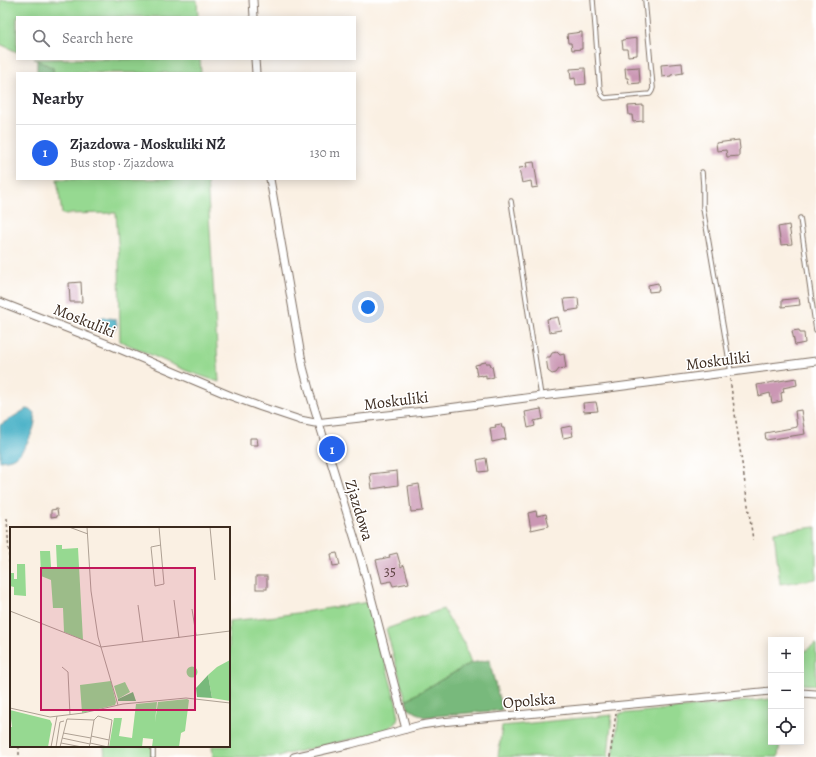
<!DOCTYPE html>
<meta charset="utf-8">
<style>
:root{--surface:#fff;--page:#f7f7f7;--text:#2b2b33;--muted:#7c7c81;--line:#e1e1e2;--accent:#2563eb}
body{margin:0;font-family:Alegreya,serif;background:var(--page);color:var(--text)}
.controls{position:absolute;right:12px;bottom:12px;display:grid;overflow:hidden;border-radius:0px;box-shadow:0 2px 10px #0003}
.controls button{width:36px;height:36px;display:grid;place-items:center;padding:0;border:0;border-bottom:1px solid var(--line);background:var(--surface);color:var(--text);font:20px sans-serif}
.you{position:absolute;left:368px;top:307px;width:14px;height:14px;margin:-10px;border:3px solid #fff;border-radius:50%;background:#1a73e8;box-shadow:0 0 0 6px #1a73e833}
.badge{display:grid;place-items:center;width:26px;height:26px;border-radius:50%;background:var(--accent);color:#fff;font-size:13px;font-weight:700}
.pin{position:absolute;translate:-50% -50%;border:2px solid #fff;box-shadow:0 1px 4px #0006}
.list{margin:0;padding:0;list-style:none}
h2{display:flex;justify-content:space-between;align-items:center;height:52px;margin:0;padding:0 16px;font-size:17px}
h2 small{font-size:13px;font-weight:400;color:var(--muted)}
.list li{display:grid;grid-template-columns:26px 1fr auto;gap:12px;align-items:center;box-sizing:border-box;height:56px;padding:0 16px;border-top:1px solid var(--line)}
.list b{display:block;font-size:15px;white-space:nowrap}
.list p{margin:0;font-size:13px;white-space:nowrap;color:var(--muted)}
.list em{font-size:13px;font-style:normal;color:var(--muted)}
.icon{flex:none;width:22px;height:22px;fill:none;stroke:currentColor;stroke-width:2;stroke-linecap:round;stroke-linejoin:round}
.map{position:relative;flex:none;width:816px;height:757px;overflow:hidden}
.search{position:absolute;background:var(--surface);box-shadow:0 2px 10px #0003;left:16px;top:16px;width:340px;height:44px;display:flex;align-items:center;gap:10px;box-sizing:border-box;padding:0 14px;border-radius:0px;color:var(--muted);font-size:15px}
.panel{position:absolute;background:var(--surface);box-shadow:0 2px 10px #0003;left:16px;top:72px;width:340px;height:108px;border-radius:0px}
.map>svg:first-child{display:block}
.green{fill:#96d991;stroke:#688258}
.forest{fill:#78b97b;stroke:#5a724c}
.water{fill:#47b0c6;stroke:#416d72}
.building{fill:#cb97b4}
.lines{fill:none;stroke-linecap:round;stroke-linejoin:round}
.lane-casing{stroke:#7e6f63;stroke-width:5.5}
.street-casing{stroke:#7e6f63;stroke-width:9}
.path{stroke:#7e6f63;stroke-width:1.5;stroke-dasharray:3 3;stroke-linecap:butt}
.lane{stroke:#fff;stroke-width:3.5}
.street{stroke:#fff;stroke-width:7}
.labels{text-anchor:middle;stroke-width:3;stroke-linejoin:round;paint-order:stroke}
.number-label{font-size:14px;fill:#5f4544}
.street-label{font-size:16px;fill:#3b2a1e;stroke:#fff}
.inset-road{fill:none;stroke:#aea194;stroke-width:1}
.view{fill:#c2185b;fill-opacity:0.15;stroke:#c2185b;stroke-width:2}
.inset-edge{fill:none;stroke:#3b2a1e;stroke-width:2}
</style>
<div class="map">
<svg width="816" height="757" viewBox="0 0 816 757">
<rect width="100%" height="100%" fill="#fff"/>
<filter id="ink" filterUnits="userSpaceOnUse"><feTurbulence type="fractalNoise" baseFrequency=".025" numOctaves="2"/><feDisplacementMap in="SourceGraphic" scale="8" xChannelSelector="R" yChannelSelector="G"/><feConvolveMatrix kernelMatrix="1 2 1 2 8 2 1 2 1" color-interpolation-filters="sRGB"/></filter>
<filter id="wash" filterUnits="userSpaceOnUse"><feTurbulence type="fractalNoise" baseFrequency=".012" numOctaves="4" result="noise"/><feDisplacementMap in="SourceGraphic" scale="16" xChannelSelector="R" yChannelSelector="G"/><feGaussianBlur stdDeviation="0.9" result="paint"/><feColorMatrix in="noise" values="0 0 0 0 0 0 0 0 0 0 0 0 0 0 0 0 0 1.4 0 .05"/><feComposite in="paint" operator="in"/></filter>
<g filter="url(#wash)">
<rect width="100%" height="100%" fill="#faf0e3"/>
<g class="green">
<polygon points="0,0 197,0 198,17 17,17 17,52 0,44"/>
<polygon points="34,59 200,59 201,73 53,73 53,68"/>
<polygon points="57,179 207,179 219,382 187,371 120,341 119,258 116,213 62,214"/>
<polygon points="816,527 816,579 780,584 774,532"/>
<path d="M369 602 397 706C397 709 399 713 398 716 397 727 385 730 377 733L275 757H213L212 746H229V621L277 616Z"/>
<polygon points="443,609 463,641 471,663 406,700 386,629"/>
<polygon points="816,643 816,685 801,684 801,654"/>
<polygon points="771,699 771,742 780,742 778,757 613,757 619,714"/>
<polygon points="612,715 608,757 498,757 502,726"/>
<polygon points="104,746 152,746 152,757 105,757"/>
</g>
<g class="forest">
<polygon points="37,60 53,68 53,73 37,73"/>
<polygon points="489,660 502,710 424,717 408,708 406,700 471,663"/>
</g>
<g class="water">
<path d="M103 317 115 319C118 322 117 328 114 330 105 330 95 330 101 318Z"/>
<path d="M26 409C46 410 28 443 22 451 20 453 18 456 15 457 11 460 5 460 0 461V425Z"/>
</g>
<g id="blocks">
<g class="building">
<polygon points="582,32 582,49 572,50 571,43 568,43 567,34"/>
<polygon points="637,38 637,55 628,56 627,49 623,49 622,40"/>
<polygon points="682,63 683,73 671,75 671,76 662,77 661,65"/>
<polygon points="639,67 640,83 629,84 628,78 626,78 625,68"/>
<polygon points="585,68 586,84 576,85 575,78 571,79 570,69"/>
<polygon points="643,105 643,121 633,122 632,115 629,115 628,106"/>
<polygon points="739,140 740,149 739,150 739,156 727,157 726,150 717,151 716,143"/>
<polygon points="534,162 538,187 532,188 531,181 522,183 519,168 527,167 526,163"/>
<polygon points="789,225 792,244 781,245 778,227"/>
<polygon points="81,282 82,302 70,302 69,283"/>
<polygon points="658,283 659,291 649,292 648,285"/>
<polygon points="578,298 579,309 566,311 564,299"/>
<polygon points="799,298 800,305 782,307 782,300"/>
<polygon points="558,317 561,330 549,332 547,319"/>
<polygon points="799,330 800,333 804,333 805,343 795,345 792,331"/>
<polygon points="557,352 560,355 564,354 566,368 559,369 556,373 552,374 548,371 546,357 550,357 552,353"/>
<polygon points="486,362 486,363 490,363 491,366 492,366 494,377 486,379 486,375 482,376 482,375 477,376 475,365 480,364 480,363"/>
<polygon points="796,378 797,385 783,388 784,392 781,393 782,401 772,403 770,393 759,396 757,385"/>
<polygon points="596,402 598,411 584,412 583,403"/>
<polygon points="541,409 543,419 534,421 535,426 528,428 525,412"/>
<polygon points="801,410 805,434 766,440 765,433 797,427 795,411"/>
<polygon points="501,424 502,428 504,428 506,439 492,442 490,428 496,427 495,425"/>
<polygon points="571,426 573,436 563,438 561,428"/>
<polygon points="250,438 257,438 258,445 250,445"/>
<polygon points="486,458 488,471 479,472 477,460"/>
<polygon points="397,471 398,485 372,489 370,474"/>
<polygon points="419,484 423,511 411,512 408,486"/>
<polygon points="57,509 58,516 51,517 51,510"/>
<polygon points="536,511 537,516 546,514 549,526 531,530 528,513"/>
<polygon points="337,553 340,565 333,566 331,554"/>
<polygon points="397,553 401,567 404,565 409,583 393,586 391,581 382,583 376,560 390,557 389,555"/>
<rect x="256" y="576" width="11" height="13"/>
</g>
</g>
</g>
<g filter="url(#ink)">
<use href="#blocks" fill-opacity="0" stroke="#7e6f63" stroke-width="1"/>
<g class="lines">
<defs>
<g id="lane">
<polyline points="593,0 600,90 602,95 605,98 650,94 652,91 653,88 645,0"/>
<polyline points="702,172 703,185 703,208 731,372"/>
<polyline points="511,201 541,396"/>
<polyline points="800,218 816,330"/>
<polyline points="153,746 153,757"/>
</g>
<g id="street">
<polyline points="253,0 254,17"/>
<polyline points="255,59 256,73"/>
<polyline points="270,179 303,367 311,397 361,559 406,729"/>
<polyline points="0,302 110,345 231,396 261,407 300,420 315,423 433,410 541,396 601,389 816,361"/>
<polyline points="801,693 816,694"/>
<polyline points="294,757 351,744 421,725 441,722 771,691"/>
</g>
</defs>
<use href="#lane" class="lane-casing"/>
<use href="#street" class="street-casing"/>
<g class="path">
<polyline points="730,379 753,540"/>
<polyline points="7,518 11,591"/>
<polyline points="19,746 19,757"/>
<polyline points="610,757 616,713"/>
</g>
<use href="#lane" class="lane"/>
<use href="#street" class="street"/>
</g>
</g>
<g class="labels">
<g class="number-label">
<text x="390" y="576">35</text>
</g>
<g class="street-label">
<text transform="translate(85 320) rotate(22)" y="6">Moskuliki</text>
<text transform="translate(718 360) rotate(-7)" y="6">Moskuliki</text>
<text transform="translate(396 400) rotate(-7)" y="6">Moskuliki</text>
<text transform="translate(360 510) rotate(73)" y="6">Zjazdowa</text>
<text transform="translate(529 700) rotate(-5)" y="6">Opolska</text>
</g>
</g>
<g transform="translate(10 527)">
<rect width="220" height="220" fill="#faf0e3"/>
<path d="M46 18H52V22L68 21 73 113 54 105 53 81H43L41 53 31 49 30 24H40L41 40H47ZM7 37H15L16 69 4 68V60L0 59V46H4V52H7ZM220 133V174L202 171 198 148 207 140ZM176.5 145a5.5 5.5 0 1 1 11 0a5.5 5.5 0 1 1-11 0ZM101 154 106 175 105 178 72 186 70 158ZM115 155 120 165 108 172 104 159ZM177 172 179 173 175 204 171 206 169 220H142L143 212 133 211 132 220H99L104 191H112L109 209 122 211 126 177 147 175 145 195 148 175ZM0 183 40 193 42 197 38 220H0V200H2Z" fill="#96d991"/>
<path d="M198 148 202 171 187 170 186 161ZM123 165 126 174H108V172Z" fill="#78b97b"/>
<path class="inset-road" d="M59 0 78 7M77 0 81 64 88 110 108 178M149 0 154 57 145 59 141 20 151 18M200 0 205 53M164 73 169 111M128 78 133 115M182 82 186 108M0 84 91 120 220 104M52 140 58 145 60 188M0 181 40 190 73 186 113 177 176 171 220 176M84 193 88 189 102 193 98 220M53 206 81 211M81 209 99 213M52 211 80 217 79 220M51 216 72 220M80 216 98 220M41 220 47 189M46 220 50 195 54 194M50 220 57 192 84 193 80 217"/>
<path class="view" d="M31 41H185V183H31Z"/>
<rect width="220" height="220" class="inset-edge"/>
</g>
</svg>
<div class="controls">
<button>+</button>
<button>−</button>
<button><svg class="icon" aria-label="locate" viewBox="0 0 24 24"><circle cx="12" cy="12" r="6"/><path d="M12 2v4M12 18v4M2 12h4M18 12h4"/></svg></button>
</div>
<div class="you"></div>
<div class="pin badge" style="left:332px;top:449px">1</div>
<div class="search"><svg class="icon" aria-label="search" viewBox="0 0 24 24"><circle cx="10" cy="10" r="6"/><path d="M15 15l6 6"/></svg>Search here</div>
<section class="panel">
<h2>Nearby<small></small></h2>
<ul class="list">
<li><span class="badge">1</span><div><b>Zjazdowa - Moskuliki NŻ</b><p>Bus stop · Zjazdowa</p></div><em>130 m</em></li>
</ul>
</section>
</div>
